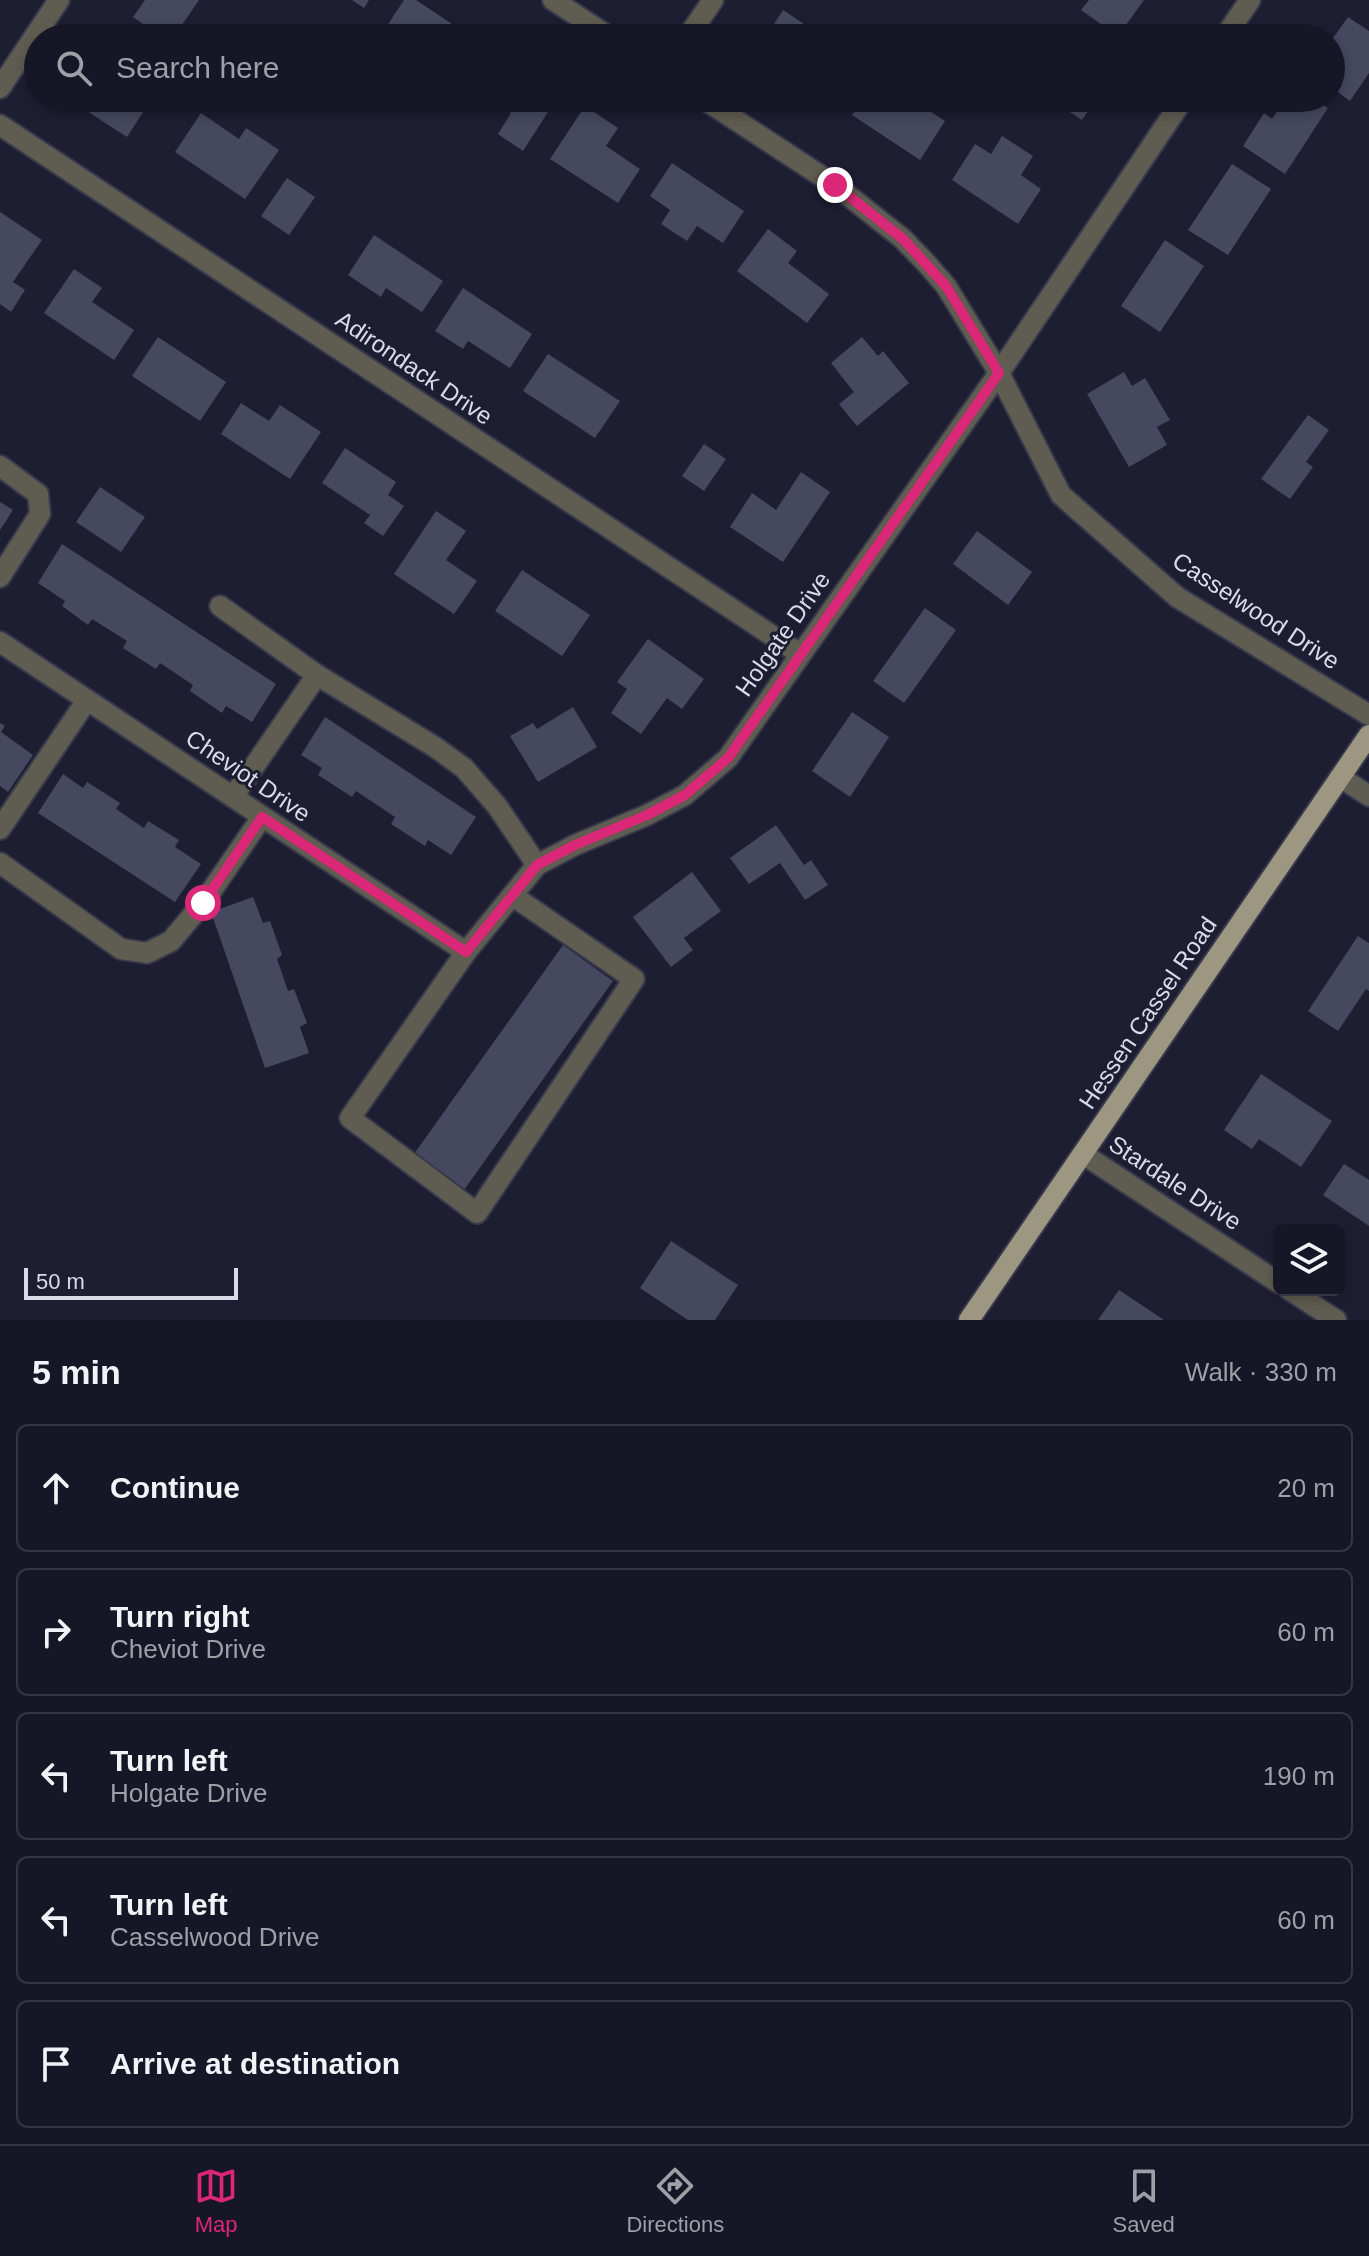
<!DOCTYPE html>
<meta charset="utf-8">
<style>
:root{--surface:#161626;--page:#1f1f2e;--text:#f1f3f6;--muted:#9e9fa7;--line:#353543;--accent:#db2777}
body{margin:0;font-family:Helvetica,sans-serif;background:var(--page);color:var(--text)}
.controls{position:absolute;right:24px;bottom:24px;display:grid;overflow:hidden;border-radius:12px;box-shadow:0 4px 12px #0003}
.controls button{width:72px;height:72px;display:grid;place-items:center;padding:0;border:0;border-bottom:2px solid var(--line);background:var(--surface);color:var(--text);font:40px sans-serif}
.scale{position:absolute;left:24px;bottom:20px;width:214px;box-sizing:border-box;padding-left:8px;border:4px solid #dadbe9;border-top:0;font-size:22px;line-height:28px;white-space:nowrap;color:#dadbe9;-webkit-text-stroke:6px #1d1e32;paint-order:stroke}
.stop{position:absolute;width:24px;height:24px;margin:-18px;border:6px solid #db2777;border-radius:50%;background:#fff}
.stop.end{background:#db2777;border-color:#fff;box-shadow:0 2px 8px #0008}
.list{margin:0;padding:0;list-style:none}
h2{display:flex;justify-content:space-between;align-items:center;height:104px;margin:0;padding:0 32px;font-size:34px}
h2 small{font-size:26px;font-weight:400;color:var(--muted)}
.list li{display:grid;grid-template-columns:52px 1fr auto;gap:24px;align-items:center;box-sizing:border-box;height:128px;margin:0 16px 16px;padding:0 16px;border:2px solid var(--line);border-radius:12px}
.list b{display:block;font-size:30px;white-space:nowrap}
.list p{margin:0;font-size:26px;white-space:nowrap;color:var(--muted)}
.list em{font-size:26px;font-style:normal;color:var(--muted)}
.icon{flex:none;width:44px;height:44px;fill:none;stroke:currentColor;stroke-width:2;stroke-linecap:round;stroke-linejoin:round}
.map{position:relative;flex:none;width:1369px;height:1320px;overflow:hidden}
.search{position:absolute;background:var(--surface);box-shadow:0 4px 12px #0003;left:24px;right:24px;top:24px;height:88px;display:flex;align-items:center;gap:20px;box-sizing:border-box;padding:0 28px;border-radius:44px;color:var(--muted);font-size:30px}
.sheet{height:824px;background:var(--surface)}
nav{display:flex;justify-content:space-around;align-items:center;box-sizing:border-box;height:112px;border-top:2px solid var(--line);background:var(--surface);font-size:22px;color:var(--muted)}
nav a{display:grid;justify-items:center;gap:4px}
nav .on{color:var(--accent)}
.map>svg:first-child{display:block}
.building{fill:#46485f}
.lines{fill:none;stroke-linecap:round;stroke-linejoin:round}
.minor-casing{stroke:#37384c;stroke-width:24}
.major-casing{stroke:#37384c;stroke-width:24}
.minor{stroke:#5f5c51;stroke-width:20}
.major{stroke:#9d9781;stroke-width:20}
.route{stroke:#db2777;stroke-width:10}
.labels{text-anchor:middle;stroke-width:6;stroke-linejoin:round;paint-order:stroke}
.street-label{font-size:24px;fill:#dadbe9;stroke:#1d1e32}
</style>
<div class="map">
<svg width="1369" height="1320" viewBox="0 0 1369 1320">
<rect width="100%" height="100%" fill="#1d1e32"/>
<g class="building">
<polygon points="145,0 199,0 173,38 163,38 133,17"/>
<polygon points="352,0 369,0 364,8"/>
<polygon points="404,0 416,0 473,38 391,38 383,32"/>
<polygon points="1089,0 1144,0 1118,36 1081,10"/>
<polygon points="783,10 825,38 765,38"/>
<polygon points="1348,17 1369,31 1369,73 1350,101 1331,87 1331,56 1335,50 1331,48 1331,41"/>
<polygon points="834,27 851,38 827,38"/>
<polygon points="76,98 142,98 149,103 127,137 73,102"/>
<polygon points="488,98 557,98 523,151 498,134 511,113"/>
<polygon points="864,98 932,98 925,108 945,121 920,160 852,115"/>
<polygon points="1048,98 1097,98 1082,120"/>
<polygon points="1286,98 1312,98 1328,108 1285,174 1243,146 1264,113 1272,119"/>
<polygon points="585,106 618,128 606,146 640,169 618,203 550,159"/>
<polygon points="201,113 239,139 246,128 279,150 245,199 175,152"/>
<polygon points="1002,136 1033,156 1021,175 1041,189 1018,224 952,180 975,144 991,154"/>
<polygon points="672,163 744,211 723,243 697,226 687,241 661,224 670,210 650,196"/>
<polygon points="1232,164 1271,189 1228,255 1188,230"/>
<polygon points="287,178 315,197 289,235 261,216"/>
<polygon points="0,212 42,240 13,282 25,290 11,312 0,304"/>
<polygon points="768,229 797,251 788,263 829,294 807,323 737,271"/>
<polygon points="374,235 443,281 422,312 386,288 381,297 348,275"/>
<polygon points="1165,240 1204,266 1160,332 1121,306"/>
<polygon points="74,269 102,288 92,302 134,330 114,360 44,313"/>
<polygon points="463,288 532,334 510,368 468,341 463,349 435,331"/>
<polygon points="158,337 226,382 200,421 132,376"/>
<polygon points="862,337 878,356 883,351 909,383 857,426 839,404 854,392 831,363"/>
<polygon points="548,354 620,401 595,438 523,391"/>
<polygon points="1124,372 1132,386 1145,378 1170,420 1157,427 1167,445 1129,467 1087,394"/>
<polygon points="241,403 269,421 280,405 321,432 290,479 221,434"/>
<polygon points="1308,415 1329,430 1306,462 1313,467 1290,499 1261,479"/>
<polygon points="704,444 726,459 704,491 682,476"/>
<polygon points="345,448 396,482 388,495 404,506 383,536 364,523 370,515 322,483"/>
<polygon points="801,472 830,492 783,562 730,527 752,493 776,510"/>
<polygon points="100,487 145,517 121,552 76,522"/>
<polygon points="0,502 13,510 0,530"/>
<polygon points="436,511 466,531 446,560 477,581 454,614 394,574"/>
<polygon points="977,531 1032,572 1008,605 953,564"/>
<polygon points="62,544 276,684 252,722 226,706 222,713 190,691 193,685 160,663 156,669 123,648 127,641 92,619 88,625 62,606 65,601 38,583"/>
<polygon points="522,570 590,615 562,656 495,611"/>
<polygon points="925,608 956,630 904,703 873,681"/>
<polygon points="648,639 704,679 682,709 667,698 641,734 611,713 627,689 617,682"/>
<polygon points="573,707 597,747 538,782 510,736 533,723 537,729"/>
<polygon points="852,712 889,737 850,797 812,771"/>
<polygon points="325,717 476,817 451,855 428,840 425,846 391,824 395,817 356,791 352,797 318,775 322,768 301,755"/>
<polygon points="0,723 5,726 1,732 33,755 8,792 0,786"/>
<polygon points="63,774 83,788 87,782 120,803 116,809 144,828 148,821 179,840 175,847 201,864 175,902 38,813"/>
<polygon points="776,825 804,865 811,860 828,885 805,900 780,863 749,884 730,858"/>
<polygon points="692,872 721,911 684,938 693,950 671,967 633,917"/>
<polygon points="253,897 263,923 270,921 282,955 277,959 288,991 294,989 307,1023 300,1027 309,1053 265,1068 211,912"/>
<polygon points="1358,936 1369,943 1369,991 1366,989 1338,1031 1308,1011"/>
<polygon points="563,945 613,981 464,1190 414,1154"/>
<polygon points="1261,1074 1332,1121 1301,1167 1259,1139 1252,1149 1224,1130"/>
<polygon points="1344,1164 1369,1180 1369,1226 1323,1195"/>
<polygon points="671,1241 738,1285 715,1320 688,1320 640,1288"/>
<polygon points="1119,1290 1164,1320 1098,1320"/>
</g>
<g class="lines">
<defs>
<g id="minor">
<polyline points="553,0 611,38"/>
<polyline points="687,38 713,0"/>
<polyline points="1224,38 1250,0"/>
<polyline points="0,88 59,0"/>
<polyline points="702,98 835,185 903,239 926,263 946,286 999,373 1061,495 1177,597 1369,715"/>
<polyline points="0,125 800,654"/>
<polyline points="0,466 38,494 40,514 0,577"/>
<polyline points="220,606 317,675"/>
<polyline points="0,642 466,952"/>
<polyline points="1340,777 1369,796"/>
<polyline points="233,797 317,675 435,747 464,768 497,806 537,865"/>
<polyline points="0,829 87,700"/>
<polyline points="0,863 121,949 147,953 171,941 203,903 262,817"/>
<polyline points="513,896 634,979 477,1213 350,1118 466,952 537,865 575,845 647,815 685,795 728,758 999,373 1184,98"/>
<polyline points="1083,1154 1279,1283"/>
<polyline points="1290,1290 1336,1320"/>
</g>
<polyline id="major" points="969,1320 1369,735"/>
</defs>
<use href="#minor" class="minor-casing"/>
<use href="#major" class="major-casing"/>
<use href="#minor" class="minor"/>
<use href="#major" class="major"/>
</g>
<g class="lines">
<polyline class="route" points="203,903 262,817 466,952 537,865 575,845 647,815 685,795 728,758 999,373 946,286 903,239 835,185"/>
</g>
<g class="labels">
<g class="street-label">
<text transform="translate(414 368) rotate(34)" y="8">Adirondack Drive</text>
<text transform="translate(1256 611) rotate(33)" y="8">Casselwood Drive</text>
<text transform="translate(783 634) rotate(-55)" y="8">Holgate Drive</text>
<text transform="translate(248 776) rotate(34)" y="8">Cheviot Drive</text>
<text transform="translate(1148 1013) rotate(-56)" y="8">Hessen Cassel Road</text>
<text transform="translate(1175 1183) rotate(33)" y="8">Stardale Drive</text>
</g>
</g>
</svg>
<div class="controls">
<button><svg class="icon" aria-label="layers" viewBox="0 0 24 24"><path d="M12 4l9 5-9 5-9-5zM3 14l9 5 9-5"/></svg></button>
</div>
<div class="scale">50 m</div>
<div class="stop" style="left:203px;top:903px"></div>
<div class="stop end" style="left:835px;top:185px"></div>
<div class="search"><svg class="icon" aria-label="search" viewBox="0 0 24 24"><circle cx="10" cy="10" r="6"/><path d="M15 15l6 6"/></svg>Search here</div>
</div>
<section class="sheet">
<h2>5 min<small>Walk · 330 m</small></h2>
<ul class="list">
<li><svg class="icon" aria-label="ahead" viewBox="0 0 24 24"><path d="M12 20V5M6 11l6-6 6 6"/></svg><div><b>Continue</b></div><em>20 m</em></li>
<li><svg class="icon" aria-label="right" viewBox="0 0 24 24"><path d="M7 20v-9h11M14 6l5 5-5 5"/></svg><div><b>Turn right</b><p>Cheviot Drive</p></div><em>60 m</em></li>
<li><svg class="icon" aria-label="left" viewBox="0 0 24 24"><path d="M17 20v-9H6M10 6l-5 5 5 5"/></svg><div><b>Turn left</b><p>Holgate Drive</p></div><em>190 m</em></li>
<li><svg class="icon" aria-label="left" viewBox="0 0 24 24"><path d="M17 20v-9H6M10 6l-5 5 5 5"/></svg><div><b>Turn left</b><p>Casselwood Drive</p></div><em>60 m</em></li>
<li><svg class="icon" aria-label="arrive" viewBox="0 0 24 24"><path d="M6 21V4h12l-3 4 3 4H6"/></svg><div><b>Arrive at destination</b></div></li>
</ul>
</section>
<nav>
<a class="on"><svg class="icon" aria-label="map" viewBox="0 0 24 24"><path d="M3 6l6-2 6 2 6-2v14l-6 2-6-2-6 2zM9 4v14M15 6v14"/></svg>Map</a>
<a><svg class="icon" aria-label="directions" viewBox="0 0 24 24"><path d="M12 3l9 9-9 9-9-9zM9 14v-3h6M13 9l2 2-2 2"/></svg>Directions</a>
<a><svg class="icon" aria-label="saved" viewBox="0 0 24 24"><path d="M7 4h10v16l-5-4-5 4z"/></svg>Saved</a>
</nav>
